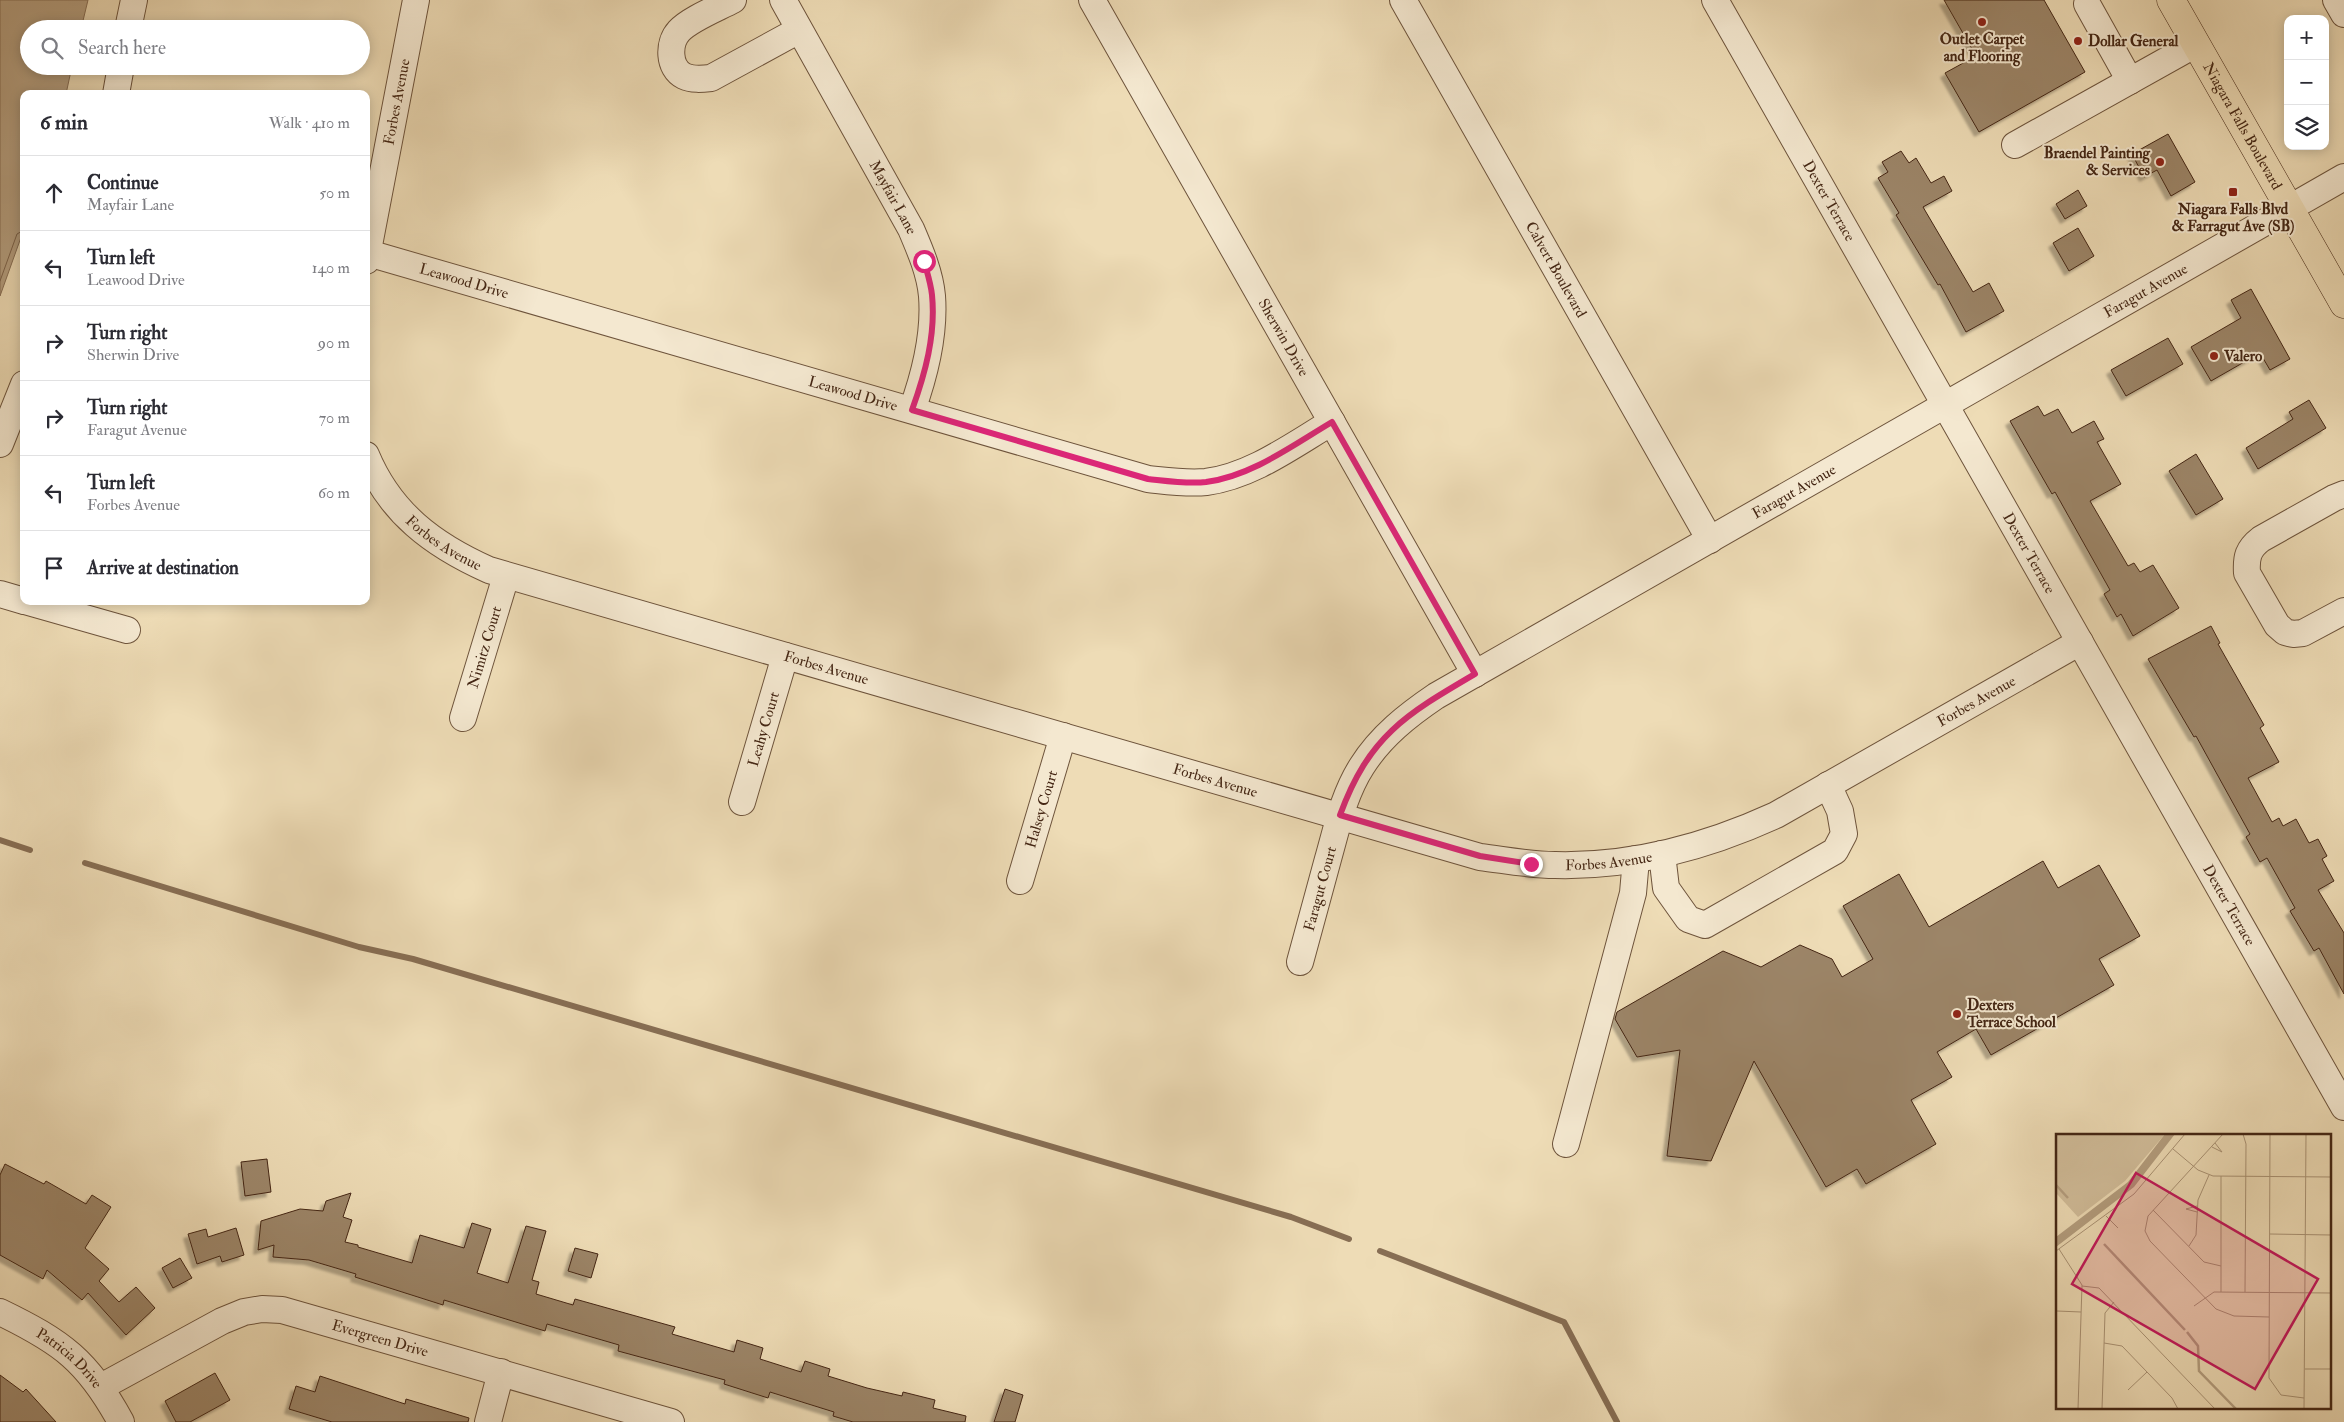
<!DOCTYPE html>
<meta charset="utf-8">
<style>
:root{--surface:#fff;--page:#f7f7f7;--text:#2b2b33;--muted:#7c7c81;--line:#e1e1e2}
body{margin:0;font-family:"IM FELL Double Pica",serif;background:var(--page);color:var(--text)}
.controls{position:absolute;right:15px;top:15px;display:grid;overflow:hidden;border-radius:10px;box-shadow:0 2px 12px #0003}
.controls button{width:45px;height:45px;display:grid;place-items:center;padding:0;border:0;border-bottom:1px solid var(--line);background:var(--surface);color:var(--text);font:25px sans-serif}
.stop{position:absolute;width:15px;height:15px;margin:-11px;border:4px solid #db2777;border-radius:50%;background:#fff}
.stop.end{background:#db2777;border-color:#fff;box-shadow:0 1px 5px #0008}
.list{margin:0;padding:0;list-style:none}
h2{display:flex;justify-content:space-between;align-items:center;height:65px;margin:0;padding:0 20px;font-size:21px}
h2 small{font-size:16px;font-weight:400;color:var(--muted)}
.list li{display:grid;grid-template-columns:32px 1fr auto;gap:15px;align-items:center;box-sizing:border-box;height:75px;padding:0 20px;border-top:1px solid var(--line)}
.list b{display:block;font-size:19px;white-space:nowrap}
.list p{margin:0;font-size:16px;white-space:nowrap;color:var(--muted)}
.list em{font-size:16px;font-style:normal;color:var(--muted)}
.icon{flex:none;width:28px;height:28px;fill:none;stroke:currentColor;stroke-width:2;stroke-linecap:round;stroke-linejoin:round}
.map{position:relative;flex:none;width:2344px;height:1422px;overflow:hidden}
.search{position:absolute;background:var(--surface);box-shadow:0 2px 12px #0003;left:20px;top:20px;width:350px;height:55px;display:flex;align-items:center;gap:12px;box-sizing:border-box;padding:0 18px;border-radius:28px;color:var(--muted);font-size:19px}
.panel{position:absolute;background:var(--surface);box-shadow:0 2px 12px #0003;left:20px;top:90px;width:350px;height:515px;border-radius:10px}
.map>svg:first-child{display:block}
.water{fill:#b49e7f;stroke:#876e54}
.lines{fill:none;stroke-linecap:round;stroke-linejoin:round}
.shore{stroke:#7c624a;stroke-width:1}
.stream{stroke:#876e54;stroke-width:6}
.building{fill:#9c8568;stroke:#442614;filter:url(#shadow)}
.minor-casing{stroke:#6e543c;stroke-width:28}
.major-casing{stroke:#442614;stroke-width:29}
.minor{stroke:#f4e8d0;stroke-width:26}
.major{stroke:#eedcb6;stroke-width:28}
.route{stroke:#db2777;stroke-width:6}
.poi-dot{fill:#8f2418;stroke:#f4e8d0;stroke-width:2}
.labels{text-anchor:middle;stroke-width:4;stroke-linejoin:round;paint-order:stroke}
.poi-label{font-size:15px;font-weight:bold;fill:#442614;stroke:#f4e8d0;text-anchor:start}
.street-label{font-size:15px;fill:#442614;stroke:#f4e8d0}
.inset-river{fill:none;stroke:#b49e7f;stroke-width:2.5}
.inset-road{fill:none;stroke:#aa9375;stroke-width:1}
.view{fill:#c2185b;fill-opacity:0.15;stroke:#c2185b;stroke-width:2.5}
.inset-edge{fill:none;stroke:#442614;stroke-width:2.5}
</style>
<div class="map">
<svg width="2344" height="1422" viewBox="0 0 2344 1422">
<defs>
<filter id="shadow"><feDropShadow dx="-4.5" dy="4.5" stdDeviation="1" flood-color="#0004"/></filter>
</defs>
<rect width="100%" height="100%" fill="#eedcb6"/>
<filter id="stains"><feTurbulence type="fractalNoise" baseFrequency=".004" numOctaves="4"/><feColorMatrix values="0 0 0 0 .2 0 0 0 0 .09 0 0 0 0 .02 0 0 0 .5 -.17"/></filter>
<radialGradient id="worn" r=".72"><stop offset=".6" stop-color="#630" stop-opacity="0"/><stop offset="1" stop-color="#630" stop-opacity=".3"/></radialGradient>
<polygon class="water" points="0,0 88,0 81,29 29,29 29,66 72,66 66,94 24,94 24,229 0,296"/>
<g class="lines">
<polyline class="shore" points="0,281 17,234 24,230"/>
<g class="stream">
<polyline points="0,840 30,850"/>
<polyline points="85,863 359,947 413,959 1291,1217 1349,1239"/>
<polyline points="1380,1251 1564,1322 1617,1422"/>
</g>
</g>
<g class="building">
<polygon points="1944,0 2044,0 2085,72 1979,132 1945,73 1976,56"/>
<polygon points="2168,134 2195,182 2171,196 2157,170 2144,177 2132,154"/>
<polygon points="1901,151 1909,163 1916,158 1931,183 1944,176 1952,191 1923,207 1973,292 1989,283 2004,311 1966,332 1940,284 1938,285 1896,215 1899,213 1878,178 1888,172 1882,162"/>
<polygon points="2078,190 2087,206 2065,219 2056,204"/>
<polygon points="2078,228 2094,256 2069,271 2053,243"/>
<polygon points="2251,289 2290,359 2270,370 2260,353 2211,381 2191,347 2241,318 2231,300"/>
<polygon points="2168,338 2183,364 2126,396 2111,370"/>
<polygon points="2309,400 2326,428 2258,469 2246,448 2293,419 2289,412"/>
<polygon points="2038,406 2044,416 2058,409 2072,433 2094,421 2104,439 2097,442 2121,484 2090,501 2128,566 2134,563 2140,572 2153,565 2179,608 2133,636 2121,614 2117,617 2104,594 2110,590 2055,492 2052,494 2010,421"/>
<polygon points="2196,454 2223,499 2196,515 2169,471"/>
<polygon points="2211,626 2220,643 2218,644 2264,725 2260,728 2279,762 2248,778 2272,822 2279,818 2283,826 2296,819 2309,843 2318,839 2327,856 2322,859 2334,881 2318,890 2344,933 2344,994 2319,948 2314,951 2290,911 2295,908 2267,858 2260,862 2246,837 2250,834 2196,736 2194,737 2148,659"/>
<polygon points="2043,861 2058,888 2099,865 2140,936 2099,959 2114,985 1991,1055 1976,1029 1937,1052 1952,1077 1911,1100 1936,1144 1866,1184 1857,1169 1826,1187 1754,1061 1711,1161 1667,1156 1680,1050 1637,1057 1615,1019 1617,1012 1723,951 1761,967 1800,945 1832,959 1842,977 1873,959 1843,906 1899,874 1929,927"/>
<polygon points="267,1159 271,1192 245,1196 241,1162"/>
<polygon points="5,1164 44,1184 46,1181 86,1204 92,1195 111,1207 85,1248 109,1269 99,1281 119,1302 136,1287 155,1308 126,1335 88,1293 82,1300 47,1270 43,1279 0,1255 0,1175"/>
<polygon points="351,1193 343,1217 352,1220 345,1242 358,1245 358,1247 412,1263 420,1235 464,1248 472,1223 491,1229 477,1273 508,1283 526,1226 546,1231 532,1280 539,1282 536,1294 573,1305 575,1299 675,1327 672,1334 734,1352 737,1340 763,1348 760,1359 801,1372 805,1361 830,1369 828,1376 867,1388 902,1396 903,1392 935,1400 933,1408 966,1416 965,1422 853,1422 833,1416 834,1412 770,1392 768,1398 724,1384 725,1380 618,1351 619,1345 547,1324 545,1331 444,1300 443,1305 355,1277 356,1274 309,1260 273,1257 274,1245 258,1250 261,1221 300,1209 323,1211 326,1201"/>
<polygon points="236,1228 244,1255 222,1262 220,1256 197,1264 188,1234 206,1229 208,1237"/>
<polygon points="575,1248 598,1254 591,1278 568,1271"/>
<polygon points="180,1258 192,1278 173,1288 162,1268"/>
<polygon points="215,1373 230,1400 190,1422 176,1422 165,1401"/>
<polygon points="0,1375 23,1392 26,1389 56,1422 0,1422"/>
<polygon points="320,1376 405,1404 406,1399 469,1418 468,1422 332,1422 289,1409 296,1386 315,1392"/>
<polygon points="1005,1389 1023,1395 1015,1422 994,1422"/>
</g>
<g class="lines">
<defs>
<g id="minor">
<path d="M733 0C718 8 690 19 679 31 668 43 668 68 684 76 692 80 702 79 711 78L799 30"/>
<path id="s1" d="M783 0 911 229C920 250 930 273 932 296 935 335 925 374 912 410"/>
<path id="s2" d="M1092 0 1475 674"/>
<path id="s3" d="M1403 0 1710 540"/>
<path id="s4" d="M1715 0 2344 1107"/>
<polyline points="2336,0 2344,14"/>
<polyline points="2087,4 2130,81"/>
<polyline points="128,29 134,0"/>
<polyline points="116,94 121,66"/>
<polyline points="2015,145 2196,44"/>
<path id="s5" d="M368 253 1148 479C1167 481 1187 484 1206 482 1252 476 1293 445 1332 422"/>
<path id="s6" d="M366 261 416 0"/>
<polyline points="0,444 24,384"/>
<path id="s7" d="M366 455C390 513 433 545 489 570L1480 857C1505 860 1530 865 1555 865 1632 867 1706 847 1776 815L2080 642"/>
<path d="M2344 494 2334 498 2261 539C2248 549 2246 557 2247 573L2277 625 2285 632 2293 634 2303 633 2344 611"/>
<polyline points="0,594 24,601"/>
<polyline points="25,601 127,630"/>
<path id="s8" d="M463 718 506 576"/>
<path id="s9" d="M742 802 785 656"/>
<polyline points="1662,854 1666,888 1688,919 1705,925 1835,851 1844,834 1840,811 1828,785"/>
<path id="s10" d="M1020 881 1063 736"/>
<path id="s11" d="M1300 962C1309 928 1319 893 1328 859 1337 827 1344 794 1362 766 1381 736 1408 715 1436 696L2344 177"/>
<polyline points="1566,1144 1633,893 1636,859"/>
<path id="s12" d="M0 1312C62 1342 88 1361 121 1422"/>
<path id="s13" d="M101 1387 222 1321 244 1312 262 1309 282 1310 671 1422"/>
<polyline points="488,1422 501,1372"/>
</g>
<g id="major">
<path id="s14" d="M2171 0 2344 304"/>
</g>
</defs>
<use href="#minor" class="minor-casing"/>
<use href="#major" class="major-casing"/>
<use href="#minor" class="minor"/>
<use href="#major" class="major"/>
</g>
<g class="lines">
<path class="route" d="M924 261C927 272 931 284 932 295 936 335 925 374 912 410L1148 479C1167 481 1187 484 1206 482 1252 476 1293 445 1332 422L1475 674C1405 715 1369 736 1340 815L1480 856 1531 864"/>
</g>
<g class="poi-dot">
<circle cx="1982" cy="22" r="5"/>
<circle cx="2078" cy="41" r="5"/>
<circle cx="2160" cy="162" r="5"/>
<rect x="2228" y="187" width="10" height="10" rx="2.5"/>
<circle cx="2214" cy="356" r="5"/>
<circle cx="1957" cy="1014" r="5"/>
</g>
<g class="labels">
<g class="poi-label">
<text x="1982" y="44" text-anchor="middle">Outlet Carpet<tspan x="1982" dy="17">and Flooring</tspan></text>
<text x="2088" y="46">Dollar General</text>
<text x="2150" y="158" text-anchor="end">Braendel Painting<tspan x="2150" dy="17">&amp; Services</tspan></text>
<text x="2233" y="214" text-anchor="middle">Niagara Falls Blvd<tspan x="2233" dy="17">&amp; Farragut Ave (SB)</tspan></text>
<text x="2224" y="361">Valero</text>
<text x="1967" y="1010">Dexters<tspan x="1967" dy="17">Terrace School</tspan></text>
</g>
<g class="street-label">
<text dy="5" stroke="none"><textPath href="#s6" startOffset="162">Forbes Avenue</textPath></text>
<text dy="5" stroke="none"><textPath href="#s14" startOffset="145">Niagara Falls Boulevard</textPath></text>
<text dy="5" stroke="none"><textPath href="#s1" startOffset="226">Mayfair Lane</textPath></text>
<text dy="5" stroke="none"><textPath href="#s4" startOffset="231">Dexter Terrace</textPath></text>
<text dy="5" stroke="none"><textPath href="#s3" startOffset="310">Calvert Boulevard</textPath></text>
<text dy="5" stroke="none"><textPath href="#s5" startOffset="100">Leawood Drive</textPath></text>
<text dy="5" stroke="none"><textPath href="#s11" startOffset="1126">Faragut Avenue</textPath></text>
<text dy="5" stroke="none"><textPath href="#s2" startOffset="388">Sherwin Drive</textPath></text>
<text dy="5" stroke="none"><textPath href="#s5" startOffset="505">Leawood Drive</textPath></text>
<text dy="5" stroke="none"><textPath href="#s11" startOffset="721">Faragut Avenue</textPath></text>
<text dy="5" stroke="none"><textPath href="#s7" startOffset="120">Forbes Avenue</textPath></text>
<text dy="5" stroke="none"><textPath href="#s4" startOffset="636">Dexter Terrace</textPath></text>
<text dy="5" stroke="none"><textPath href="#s8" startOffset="74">Nimitz Court</textPath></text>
<text dy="5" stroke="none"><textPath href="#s7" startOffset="524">Forbes Avenue</textPath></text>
<text dy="5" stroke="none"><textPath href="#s7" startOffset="1739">Forbes Avenue</textPath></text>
<text dy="5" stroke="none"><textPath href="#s9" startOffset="76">Leahy Court</textPath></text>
<text dy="5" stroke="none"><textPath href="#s7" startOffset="929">Forbes Avenue</textPath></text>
<text dy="5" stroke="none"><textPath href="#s10" startOffset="75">Halsey Court</textPath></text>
<text dy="5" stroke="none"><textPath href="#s7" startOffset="1334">Forbes Avenue</textPath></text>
<text dy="5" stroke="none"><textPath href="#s11" startOffset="76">Faragut Court</textPath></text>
<text dy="5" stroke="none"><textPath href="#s4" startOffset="1041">Dexter Terrace</textPath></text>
<text dy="5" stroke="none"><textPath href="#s13" startOffset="302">Evergreen Drive</textPath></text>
<text dy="5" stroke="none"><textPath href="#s12" startOffset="84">Patricia Drive</textPath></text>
</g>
</g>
<g transform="translate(2056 1134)">
<rect width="275" height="275" fill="#eedcb6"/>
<path d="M0 0H109L69 47 22 83 0 59Z" fill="#d1bd9a"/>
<path d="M109 0H119L78 53 0 113V103L72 48Z" fill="#b49e7f"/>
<path class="inset-river" d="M0 51 12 64M48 110 129 196M131 198 142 212 143 237 180 275"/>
<path class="inset-road" d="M167 0 92 82 89 97 94 107 160 175 178 182 213 183M187 0 190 10 189 158M214 0 213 244 225 261 248 264M156 13 166 18 159 9M117 15 142 36 157 42 275 43M97 76 148 128 165 132M141 78 130 75 141 72M50 82 62 94M214 100 275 101M133 112 140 101 142 66 153 41M3 115 26 151 22 275M0 117 78 60 129 0M26 152 43 154 159 275M165 158V42M0 167V198M138 172 158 158 275 159M1 177 25 178M48 209 66 212 116 264 122 275M249 235H275M72 256 91 238M46 275 49 179 58 168M248 275 250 0M275 275V251"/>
<path class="view" d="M80 39 262 145 199 255 16 150Z"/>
<rect width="275" height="275" class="inset-edge"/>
</g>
<rect width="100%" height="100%" filter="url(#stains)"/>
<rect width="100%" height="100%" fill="url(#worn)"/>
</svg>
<div class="controls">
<button>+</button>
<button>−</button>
<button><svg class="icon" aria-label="layers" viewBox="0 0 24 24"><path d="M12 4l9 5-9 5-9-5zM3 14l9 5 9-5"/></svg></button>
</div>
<div class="stop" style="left:924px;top:261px"></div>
<div class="stop end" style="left:1531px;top:864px"></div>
<div class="search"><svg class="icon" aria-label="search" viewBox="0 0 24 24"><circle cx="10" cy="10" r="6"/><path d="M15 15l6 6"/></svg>Search here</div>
<section class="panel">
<h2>6 min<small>Walk · 410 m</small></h2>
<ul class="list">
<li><svg class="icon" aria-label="ahead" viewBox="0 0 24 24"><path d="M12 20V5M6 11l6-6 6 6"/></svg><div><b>Continue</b><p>Mayfair Lane</p></div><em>50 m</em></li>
<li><svg class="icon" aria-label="left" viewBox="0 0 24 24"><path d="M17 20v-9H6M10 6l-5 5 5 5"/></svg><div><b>Turn left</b><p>Leawood Drive</p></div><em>140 m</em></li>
<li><svg class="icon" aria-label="right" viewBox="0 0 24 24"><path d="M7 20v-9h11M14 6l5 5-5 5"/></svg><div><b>Turn right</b><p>Sherwin Drive</p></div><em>90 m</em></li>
<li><svg class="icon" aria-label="right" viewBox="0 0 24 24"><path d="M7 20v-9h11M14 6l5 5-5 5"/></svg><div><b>Turn right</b><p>Faragut Avenue</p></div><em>70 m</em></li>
<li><svg class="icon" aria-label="left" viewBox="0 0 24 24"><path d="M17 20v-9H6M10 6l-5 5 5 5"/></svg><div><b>Turn left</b><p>Forbes Avenue</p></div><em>60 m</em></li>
<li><svg class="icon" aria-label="arrive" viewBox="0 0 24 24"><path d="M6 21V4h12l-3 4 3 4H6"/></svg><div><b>Arrive at destination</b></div></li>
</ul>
</section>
</div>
